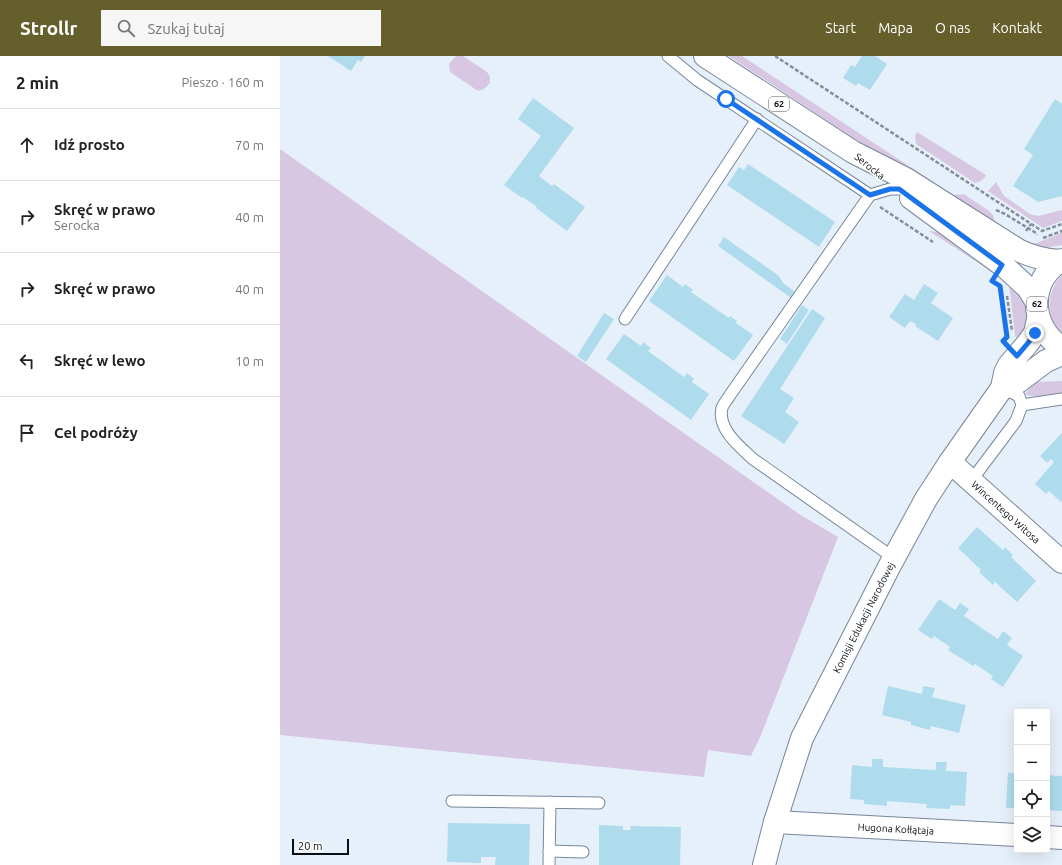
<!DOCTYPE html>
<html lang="pl">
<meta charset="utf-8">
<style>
:root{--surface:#fff;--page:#f6f6f6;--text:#222;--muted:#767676;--line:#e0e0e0;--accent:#655f2c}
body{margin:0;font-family:Ubuntu,sans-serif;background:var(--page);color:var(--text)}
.controls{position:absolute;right:12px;bottom:12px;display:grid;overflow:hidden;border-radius:0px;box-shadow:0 4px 16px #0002}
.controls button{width:36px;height:36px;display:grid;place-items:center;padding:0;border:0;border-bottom:1px solid var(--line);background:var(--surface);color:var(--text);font:20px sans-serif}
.scale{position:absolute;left:12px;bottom:10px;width:57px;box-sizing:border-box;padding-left:4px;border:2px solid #090e14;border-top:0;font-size:11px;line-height:14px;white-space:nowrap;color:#090e14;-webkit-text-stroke:3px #fff;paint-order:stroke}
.stop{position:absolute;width:12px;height:12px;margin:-9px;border:3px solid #1a73e8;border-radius:50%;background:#fff}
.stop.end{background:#1a73e8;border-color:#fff;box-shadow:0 1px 4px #0008}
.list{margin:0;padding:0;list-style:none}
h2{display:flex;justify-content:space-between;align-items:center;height:52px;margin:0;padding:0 16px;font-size:17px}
h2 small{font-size:13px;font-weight:400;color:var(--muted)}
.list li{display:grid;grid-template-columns:26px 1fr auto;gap:12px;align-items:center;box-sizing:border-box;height:72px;padding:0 16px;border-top:1px solid var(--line)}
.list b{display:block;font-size:15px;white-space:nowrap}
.list p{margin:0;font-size:13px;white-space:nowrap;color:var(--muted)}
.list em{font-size:13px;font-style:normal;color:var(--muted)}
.icon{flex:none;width:22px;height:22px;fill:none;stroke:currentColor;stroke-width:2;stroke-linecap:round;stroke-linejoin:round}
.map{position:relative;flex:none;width:782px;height:809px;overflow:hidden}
header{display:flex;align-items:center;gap:24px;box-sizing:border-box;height:56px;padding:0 20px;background:var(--accent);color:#fff}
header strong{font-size:19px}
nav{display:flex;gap:22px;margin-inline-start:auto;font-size:14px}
.search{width:280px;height:36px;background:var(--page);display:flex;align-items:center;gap:10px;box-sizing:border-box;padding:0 14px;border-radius:0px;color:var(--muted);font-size:15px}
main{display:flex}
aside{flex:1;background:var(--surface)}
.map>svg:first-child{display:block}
.green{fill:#d8c7e3}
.building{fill:#afdced}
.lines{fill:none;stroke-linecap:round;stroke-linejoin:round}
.lane-casing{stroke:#778697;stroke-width:13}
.street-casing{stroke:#778697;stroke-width:24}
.secondary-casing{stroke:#778697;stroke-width:24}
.primary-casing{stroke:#778697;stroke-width:24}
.path{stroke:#868e97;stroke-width:2.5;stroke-dasharray:4 2;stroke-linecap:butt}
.lane{stroke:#fff;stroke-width:11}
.street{stroke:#fff;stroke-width:22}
.secondary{stroke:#fff;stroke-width:22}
.primary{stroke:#fff;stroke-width:22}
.route{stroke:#1a73e8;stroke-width:5}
.labels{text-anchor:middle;stroke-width:3;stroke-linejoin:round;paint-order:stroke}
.shield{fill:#fff;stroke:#53565a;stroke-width:1}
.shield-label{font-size:9px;font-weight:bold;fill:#090e14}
.street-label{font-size:10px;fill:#090e14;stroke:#fff}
</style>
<header>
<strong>Strollr</strong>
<div class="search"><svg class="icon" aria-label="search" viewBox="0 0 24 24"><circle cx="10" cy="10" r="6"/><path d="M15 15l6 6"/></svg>Szukaj tutaj</div>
<nav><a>Start</a><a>Mapa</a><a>O nas</a><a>Kontakt</a></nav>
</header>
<main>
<aside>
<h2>2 min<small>Pieszo · 160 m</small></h2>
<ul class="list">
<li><svg class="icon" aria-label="ahead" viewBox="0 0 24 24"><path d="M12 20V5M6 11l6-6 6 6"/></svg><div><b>Idź prosto</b></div><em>70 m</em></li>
<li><svg class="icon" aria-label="right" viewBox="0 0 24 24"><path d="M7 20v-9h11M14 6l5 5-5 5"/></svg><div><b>Skręć w prawo</b><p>Serocka</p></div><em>40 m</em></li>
<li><svg class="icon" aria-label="right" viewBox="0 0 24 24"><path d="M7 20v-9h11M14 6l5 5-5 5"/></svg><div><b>Skręć w prawo</b></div><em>40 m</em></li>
<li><svg class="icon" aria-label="left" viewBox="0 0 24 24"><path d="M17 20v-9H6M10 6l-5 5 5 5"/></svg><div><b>Skręć w lewo</b></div><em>10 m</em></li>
<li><svg class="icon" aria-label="arrive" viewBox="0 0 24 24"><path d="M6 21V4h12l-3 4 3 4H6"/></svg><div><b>Cel podróży</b></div></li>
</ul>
</aside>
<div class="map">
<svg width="782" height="809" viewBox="0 0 782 809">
<rect width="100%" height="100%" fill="#e6f0fb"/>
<g class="green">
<polygon points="176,0 183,0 207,16 210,21 210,27 204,33 198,35 170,16 169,8"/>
<polygon points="449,0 462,0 673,139 684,138 709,155 713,159 715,166 713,167 573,82"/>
<path d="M637 76 706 119C704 124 699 126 695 127L636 88 635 80Z"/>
<polygon points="0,93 519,458 558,481 481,679 471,700 428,694 424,721 0,679"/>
<polygon points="716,126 724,140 750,158 758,160 782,154 782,165 763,172 708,135"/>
<polygon points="649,175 664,177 714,212 711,215"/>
<polygon points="782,177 782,189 765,192 751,189"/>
<path d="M782 219V277C765 261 766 236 782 219Z"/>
<polygon points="729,227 735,229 746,246 746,270 740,285 735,280"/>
<path d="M782 325V337C771 338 755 343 745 338L756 326Z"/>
</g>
<g class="building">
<polygon points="48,0 85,0 81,6 78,4 71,15"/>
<polygon points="582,0 595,0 607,8 590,34 578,27 576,30 563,22 571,9 575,11"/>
<polygon points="253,42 294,72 259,120 272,130 274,128 305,151 287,175 256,152 257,151 243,141 242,142 224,129 261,80 238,63"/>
<polygon points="775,43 782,48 782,140 758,146 733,130 753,99 744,93"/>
<polygon points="468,108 555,166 539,191 447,129 459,111 464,114"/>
<polygon points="444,181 499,220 503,227 518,238 514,244 438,190"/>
<polygon points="387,219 403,231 405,228 413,234 411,236 449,262 450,260 457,265 456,267 473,279 454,305 369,245"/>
<polygon points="644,228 658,237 651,247 673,262 658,285 635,270 636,268 630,265 625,272 609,261 625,238 634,244"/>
<polygon points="522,249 529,254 507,288 500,283"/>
<polygon points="532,253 545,262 500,333 514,342 505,356 519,366 504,388 461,360"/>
<polygon points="324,257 334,263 306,306 297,300"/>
<polygon points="344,278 361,290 363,286 371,292 368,295 404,321 407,317 414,323 412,326 429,338 411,364 326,303"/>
<polygon points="782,377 782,445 781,446 769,435 766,438 755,428 774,406 771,403 767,407 760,400"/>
<polygon points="697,471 723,494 725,491 733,499 731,501 756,525 737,546 715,526 713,529 699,516 701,514 678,492"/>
<polygon points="659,543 675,554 680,547 689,553 684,560 718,583 723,575 732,582 727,589 743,600 723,631 711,623 713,620 695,608 693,610 668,594 670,591 654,580 652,583 638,574"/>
<polygon points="608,630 642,638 643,630 655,632 652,641 686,649 679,677 651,670 650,674 631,669 631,666 602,659"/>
<polygon points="592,703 603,703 603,711 656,714 656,706 667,706 666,715 687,716 685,750 670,749 670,753 646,752 647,748 607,745 607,750 584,748 584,744 570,743 572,709 592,711"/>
<polygon points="728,717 737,717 737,752 726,752"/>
<polygon points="767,719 782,720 782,755 767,754"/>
<polygon points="168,767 250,768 249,809 215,809 216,801 201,801 201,807 167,806"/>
<polygon points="319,769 343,770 343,774 351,774 350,770 401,771 400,809 319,809"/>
</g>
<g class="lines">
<defs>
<g id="lane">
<polyline points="388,0 417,24 590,139"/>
<polyline points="345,263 477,63"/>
<polyline points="742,349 782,343"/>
<polyline points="691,425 736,365 742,349 739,340 722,332"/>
<path d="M614 502 473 403C460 391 437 373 442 352 443 348 448 343 450 339L590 139 610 133H619"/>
<polyline points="172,745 319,747"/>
<polyline points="269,795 303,796"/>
<polyline points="269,809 270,746"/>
</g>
<g id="street">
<path id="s1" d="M670 406 782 506"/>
<path id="s2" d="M495 766 737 779"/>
<polyline points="767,781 782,782"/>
</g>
<g id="secondary">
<polyline points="722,332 738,326 766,305 782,298"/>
<path id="s3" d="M484 809 495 766 522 682 609 511 646 443 670 406 722 332 725 317 729 309 748 287 755 277 758 263"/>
</g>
<g id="primary">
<path d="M425 0 573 96 626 123 738 194C752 201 765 204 780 205"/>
<polyline points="631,142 725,211 748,232 756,245"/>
<path d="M782 204C747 224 750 272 782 292"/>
</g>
</defs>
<use href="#lane" class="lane-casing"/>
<use href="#street" class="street-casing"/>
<use href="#secondary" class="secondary-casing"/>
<use href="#primary" class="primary-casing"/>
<g class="path">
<polyline points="495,0 762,175 782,168"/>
<polyline points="600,151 653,186"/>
<polyline points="716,154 725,158 756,177 757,179"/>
<polyline points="746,175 751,168"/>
<polyline points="763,182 782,175"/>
<polyline points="721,236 727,280"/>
<polyline points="727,240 732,275"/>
</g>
<use href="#lane" class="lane"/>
<use href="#street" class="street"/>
<use href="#secondary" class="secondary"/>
<use href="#primary" class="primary"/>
</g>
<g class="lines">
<polyline class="route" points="446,43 590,139 610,133 619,133 722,209 712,225 720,230 727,281 723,285 737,300 748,287 755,277"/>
</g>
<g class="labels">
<g class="shield">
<rect x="489" y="41" width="20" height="14" rx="3"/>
<rect x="747" y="241" width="20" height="14" rx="3"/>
</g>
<g class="shield-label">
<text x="499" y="51">62</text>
<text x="757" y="251">62</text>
</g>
<g class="street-label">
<text transform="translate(590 110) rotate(39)" y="4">Serocka</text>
<text dy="4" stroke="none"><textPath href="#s1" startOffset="75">Wincentego Witosa</textPath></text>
<text dy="4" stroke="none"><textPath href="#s3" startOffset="268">Komisji Edukacji Narodowej</textPath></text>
<text dy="4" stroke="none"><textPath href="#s2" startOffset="121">Hugona Kołłątaja</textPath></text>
</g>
</g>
</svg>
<div class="controls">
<button>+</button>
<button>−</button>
<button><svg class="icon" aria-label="locate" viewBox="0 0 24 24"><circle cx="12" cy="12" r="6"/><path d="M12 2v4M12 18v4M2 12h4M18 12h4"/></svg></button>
<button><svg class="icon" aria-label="layers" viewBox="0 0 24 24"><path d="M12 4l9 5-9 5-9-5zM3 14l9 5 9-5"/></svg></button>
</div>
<div class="scale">20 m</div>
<div class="stop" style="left:446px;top:43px"></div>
<div class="stop end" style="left:755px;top:277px"></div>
</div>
</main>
